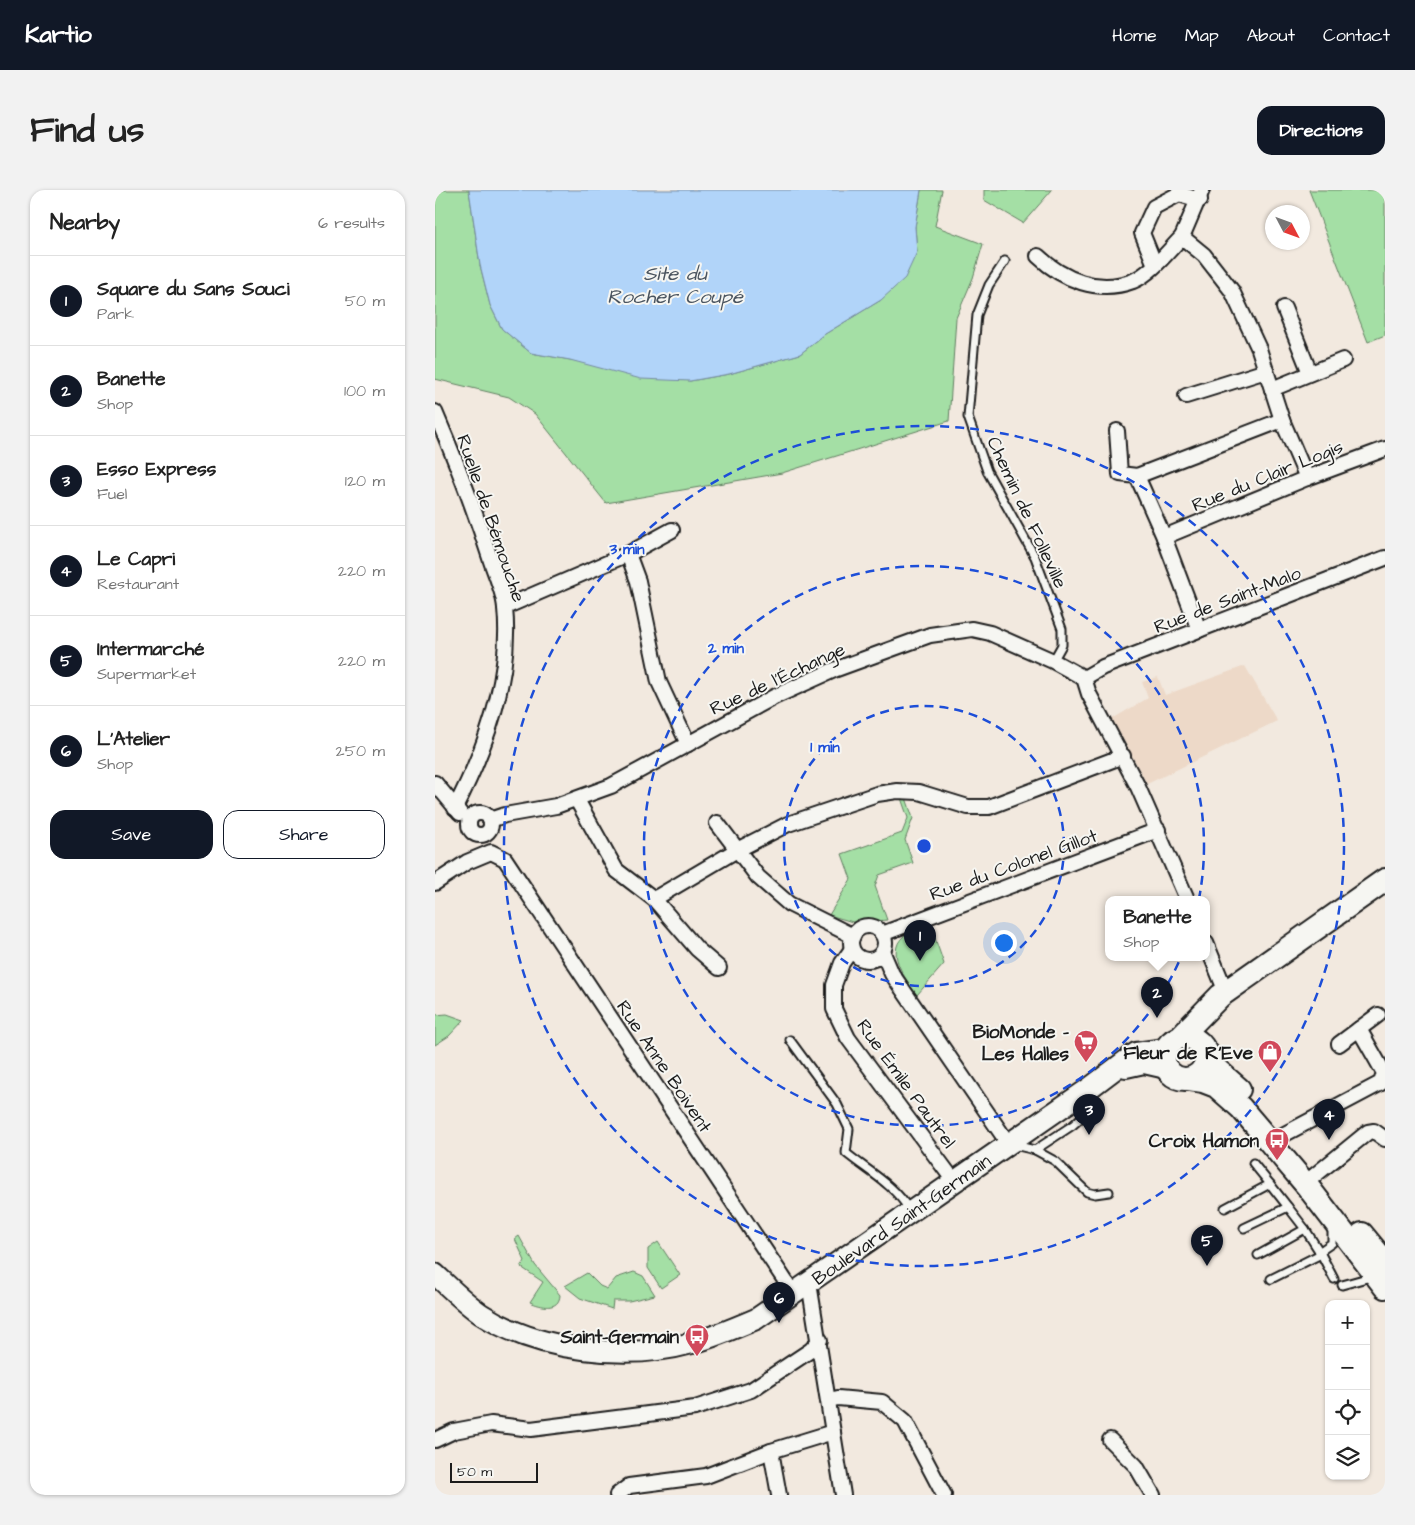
<!DOCTYPE html>
<meta charset="utf-8">
<style>
:root{--surface:#fff;--page:#f2f2f2;--text:#222;--muted:#767676;--line:#e0e0e0;--accent:#111827}
body{margin:0;font-family:"Architects Daughter",sans-serif;background:var(--page);color:var(--text)}
.controls{position:absolute;right:15px;bottom:15px;display:grid;overflow:hidden;border-radius:10px;box-shadow:0 1px 4px #0004}
.controls button{width:45px;height:45px;display:grid;place-items:center;padding:0;border:0;border-bottom:1px solid var(--line);background:var(--surface);color:var(--text);font:25px sans-serif}
.compass{position:absolute;left:830px;top:15px;width:45px;height:45px;border-radius:50%;background:var(--surface);box-shadow:0 1px 4px #0004;rotate:131deg}
.scale{position:absolute;left:15px;bottom:12px;width:88px;box-sizing:border-box;padding-left:5px;border:2px solid #1c1c1c;border-top:0;font-size:14px;line-height:18px;white-space:nowrap;color:#1c1c1c;-webkit-text-stroke:4px #f6f6f2;paint-order:stroke}
.you{position:absolute;left:568px;top:752px;width:18px;height:18px;margin:-12px;border:4px solid #fff;border-radius:50%;background:#1a73e8;box-shadow:0 0 0 8px #1a73e833}
.badge{display:grid;place-items:center;width:32px;height:32px;border-radius:50%;background:var(--accent);color:#fff;font-size:16px;font-weight:700}
.pin{position:absolute;translate:-50% -41px;filter:drop-shadow(0 1px 2px #0008)}
.pin::after{content:'';position:absolute;top:26px;width:18px;height:15px;background:inherit;clip-path:polygon(0 0,100% 0,50% 100%)}
.popup{position:absolute;left:670px;top:706px;width:105px;height:65px;box-sizing:border-box;display:grid;place-content:center;border-radius:10px;background:var(--surface);filter:drop-shadow(0 1px 4px #0005);font-size:16px;white-space:nowrap;color:var(--muted)}
.popup b{font-size:19px;color:var(--text)}
.popup::after{content:'';position:absolute;left:50%;top:100%;margin-left:-10px;border:10px solid transparent;border-top-color:var(--surface)}
.list{margin:0;padding:0;list-style:none}
h2{display:flex;justify-content:space-between;align-items:center;height:65px;margin:0;padding:0 20px;font-size:21px}
h2 small{font-size:16px;font-weight:400;color:var(--muted)}
.list li{display:grid;grid-template-columns:32px 1fr auto;gap:15px;align-items:center;box-sizing:border-box;height:90px;padding:0 20px;border-top:1px solid var(--line)}
.list b{display:block;font-size:19px;white-space:nowrap}
.list p{margin:0;font-size:16px;white-space:nowrap;color:var(--muted)}
.list em{font-size:16px;font-style:normal;color:var(--muted)}
.actions{display:flex;gap:10px;padding:15px 20px}
.actions a{flex:1;padding:11px 0;border:1px solid var(--accent);border-radius:15px;text-align:center;font-size:18px;color:var(--accent)}
.actions .main{background:var(--accent);color:#fff}
.icon{flex:none;width:28px;height:28px;fill:none;stroke:currentColor;stroke-width:2;stroke-linecap:round;stroke-linejoin:round}
.map{position:relative;flex:none;width:950px;height:1305px;overflow:hidden;border-radius:15px}
header{display:flex;align-items:center;gap:30px;box-sizing:border-box;height:70px;padding:0 25px;background:var(--accent);color:#fff}
header strong{font-size:24px}
nav{display:flex;gap:28px;margin-inline-start:auto;font-size:18px}
.intro{display:flex;align-items:center;justify-content:space-between;box-sizing:border-box;height:120px;padding:0 30px}
h1{margin:0;font-size:35px}
.button{padding:12px 22px;border-radius:15px;background:var(--accent);color:#fff;font-size:18px;font-weight:700}
main{display:flex;gap:30px;padding:0 30px}
aside{flex:1;background:var(--surface);border-radius:15px;box-shadow:0 1px 4px #0004}
.map>svg:first-child{display:block}
.built{fill:#edd9c8}
.green{fill:#a4dfa5;stroke:#607e60}
.water{fill:#b1d4f9;stroke:#758aa1}
.lines{fill:none;stroke-linecap:round;stroke-linejoin:round}
.lane-casing{stroke:#1c1c1c;stroke-width:11}
.street-casing{stroke:#1c1c1c;stroke-width:18}
.secondary-casing{stroke:#1c1c1c;stroke-width:24}
.primary-casing{stroke:#1c1c1c;stroke-width:26}
.lane{stroke:#f6f6f2;stroke-width:7}
.street{stroke:#f6f6f2;stroke-width:14}
.secondary{stroke:#f6f6f2;stroke-width:20}
.primary{stroke:#f6f6f2;stroke-width:22}
.ring{fill:none;stroke:#1d4ed8;stroke-width:2.5;stroke-dasharray:9 6}
.labels{text-anchor:middle;stroke-width:4;stroke-linejoin:round;paint-order:stroke}
.street-label{font-size:19px;fill:#1c1c1c;stroke:#f6f6f2}
.poi-label{font-size:19px;font-weight:bold;fill:#1c1c1c;stroke:#f6f6f2;text-anchor:end}
.water-label{font-size:20px;font-style:italic;fill:#49535e;stroke:#f6f6f2}
.centre{fill:#1d4ed8;stroke:#f6f6f2;stroke-width:2.5}
.ring-label{font-size:15px;text-anchor:middle;font-weight:bold;fill:#1d4ed8;stroke:#f6f6f2;stroke-width:4;stroke-linejoin:round;paint-order:stroke}
</style>
<header>
<strong>Kartio</strong>
<nav><a>Home</a><a>Map</a><a>About</a><a>Contact</a></nav>
</header>
<div class="intro"><h1>Find us</h1><a class="button">Directions</a></div>
<main>
<aside>
<h2>Nearby<small>6 results</small></h2>
<ul class="list">
<li><span class="badge">1</span><div><b>Square du Sans Souci</b><p>Park</p></div><em>50 m</em></li>
<li><span class="badge">2</span><div><b>Banette</b><p>Shop</p></div><em>100 m</em></li>
<li><span class="badge">3</span><div><b>Esso Express</b><p>Fuel</p></div><em>120 m</em></li>
<li><span class="badge">4</span><div><b>Le Capri</b><p>Restaurant</p></div><em>220 m</em></li>
<li><span class="badge">5</span><div><b>Intermarché</b><p>Supermarket</p></div><em>220 m</em></li>
<li><span class="badge">6</span><div><b>L'Atelier</b><p>Shop</p></div><em>250 m</em></li>
</ul>
<div class="actions"><a class="main">Save</a><a>Share</a></div>
</aside>
<div class="map">
<svg width="950" height="1305" viewBox="0 0 950 1305">
<rect width="100%" height="100%" fill="#f2e9df"/>
<filter id="ink" filterUnits="userSpaceOnUse"><feTurbulence type="fractalNoise" baseFrequency=".02" numOctaves="2"/><feDisplacementMap in="SourceGraphic" scale="10" xChannelSelector="R" yChannelSelector="G"/><feConvolveMatrix kernelMatrix="1 2 1 2 8 2 1 2 1" color-interpolation-filters="sRGB"/></filter>
<g filter="url(#ink)">
<polygon class="built" points="810,476 842,531 712,594 677,529 713,508 707,492 723,487 730,505"/>
<g class="green">
<polygon points="0,0 34,0 45,75 55,115 67,139 96,163 255,191 294,184 365,164 390,144 446,110 482,62 480,37 486,0 507,0 500,36 548,54 538,88 521,128 514,231 347,283 171,313 100,224 74,207 0,189"/>
<polygon points="549,0 617,0 588,33 549,10"/>
<polygon points="874,0 950,0 950,145 933,152"/>
<polygon points="466,608 471,608 478,628 470,650 478,673 444,685 440,696 452,730 421,733 394,725 416,689 407,664 467,643 473,628"/>
<path d="M495 734 509 774 482 805C470 788 447 759 473 743 479 739 488 737 495 734Z"/>
<polygon points="12,824 29,830 14,846 0,855 0,825"/>
<path d="M84 1046 100 1075 125 1105C124 1121 106 1117 95 1112L108 1092 86 1077 90 1071 80 1049Z"/>
<polygon points="223,1052 245,1085 226,1098 213,1078 213,1059"/>
<polygon points="199,1082 208,1086 220,1105 194,1111 178,1111 177,1119 145,1108 130,1096 152,1083 165,1096 172,1099 181,1088"/>
</g>
<polygon class="water" points="34,0 486,0 480,37 482,62 470,88 446,110 390,144 365,164 294,184 255,191 206,189 135,170 96,163 67,139 55,115 45,75"/>
<g class="lines">
<defs>
<g id="lane">
<polyline points="570,71 554,95 542,125 533,227 552,281 600,367 627,439 627,455 618,471"/>
<path d="M355 850 402 914 414 939 411 963C433 981 460 995 475 1021"/>
<polyline points="579,955 600,960 638,935 659,916 657,901"/>
<polyline points="600,960 620,971 652,1002 660,1004 674,1002"/>
<polyline points="790,1018 835,994 818,973"/>
<polyline points="809,1038 853,1017 835,994"/>
<polyline points="884,1062 897,1053 897,1041"/>
<polyline points="886,1064 899,1089"/>
<polyline points="823,1065 870,1039 853,1017"/>
<polyline points="836,1089 886,1064 870,1039"/>
<polyline points="907,1095 932,1088 939,1089"/>
</g>
<g id="street">
<polyline points="767,0 747,47 769,65 797,101 824,159 847,230 872,288"/>
<path d="M603 66C628 90 663 104 698 91 717 83 733 61 747 47"/>
<polyline points="720,75 707,43 719,17 744,4 765,10"/>
<polyline points="849,118 875,183"/>
<polyline points="837,199 908,170"/>
<polyline points="751,206 831,181"/>
<path d="M0 222C21 271 40 321 56 371 61 386 69 403 70 418 77 487 51 558 20 618"/>
<polyline points="682,241 685,284 702,286 847,230"/>
<polyline points="702,286 729,347 764,440"/>
<polyline points="729,347 872,288 950,259"/>
<polyline points="193,364 203,391 224,492 253,554"/>
<polyline points="70,417 193,364 237,340"/>
<polyline points="649,488 668,477 950,368"/>
<polyline points="649,488 654,504 703,597 752,709"/>
<polyline points="0,593 25,623"/>
<polyline points="142,610 181,680 219,709 262,759 284,778"/>
<circle cx="45" cy="634" r="11"/>
<polyline points="55,630 70,625 121,616 176,596 339,507 399,480 495,445 537,439 555,443 618,471 649,488"/>
<polyline points="282,633 323,687 354,714 418,746"/>
<polyline points="0,693 32,672 56,662 70,669 351,1092 357,1105"/>
<polyline points="219,709 302,660 353,634 442,604 462,601 484,602 533,617 554,617 688,566"/>
<circle cx="433" cy="753" r="17"/>
<polyline points="447,744 723,640"/>
<polyline points="771,753 791,802"/>
<polyline points="417,759 407,773 399,795 399,819 413,848 519,991"/>
<polyline points="448,763 457,784 573,953"/>
<polyline points="904,854 943,825"/>
<polyline points="846,946 946,893 949,883 924,839"/>
<polyline points="879,986 933,942 939,941 950,949"/>
<polyline points="374,1093 408,1305"/>
<polyline points="394,1210 403,1208 447,1212 470,1231 509,1305"/>
<polyline points="0,1250 19,1241 56,1234 96,1239 260,1218 316,1200 376,1160 385,1150"/>
<polyline points="675,1250 701,1276 718,1305"/>
<polyline points="336,1261 344,1305"/>
<polyline points="182,1305 194,1296 271,1286 336,1261 398,1242"/>
</g>
<g id="secondary">
<polyline points="691,877 709,873 731,878"/>
<path d="M0 1084C15 1098 29 1112 46 1124 103 1161 192 1171 257 1153 279 1147 300 1138 321 1129L656 897 701 863 730 859"/>
</g>
<g id="primary">
<circle cx="750" cy="868" r="21"/>
<polyline points="745,847 785,806 950,690"/>
<polyline points="771,861 780,878 804,899"/>
<polyline points="754,889 768,891 781,896 806,918 873,997 950,1097"/>
<polyline points="927,1044 950,1072"/>
</g>
</defs>
<use href="#lane" class="lane-casing"/>
<use href="#street" class="street-casing"/>
<use href="#secondary" class="secondary-casing"/>
<use href="#primary" class="primary-casing"/>
<use href="#lane" class="lane"/>
<use href="#street" class="street"/>
<use href="#secondary" class="secondary"/>
<use href="#primary" class="primary"/>
</g>
</g>
<g class="ring">
<circle cx="489" cy="656" r="140"/>
<circle cx="489" cy="656" r="280"/>
<circle cx="489" cy="656" r="420"/>
</g>
<defs>
<symbol id="supermarket-pin" viewBox="-11 -11 22 30"><path d="M0 17L-7.5 6A9.5 9.5 0 1 1 7.5 6Z" fill="#d1495b" stroke="#f6f6f2"/><path d="M-6-5.5h2.5l.6 2H6L4.5 2H-2.5L-4.4-4H-6ZM-1.5 3.2a1.3 1.3 0 1 0 .1 0ZM3 3.2a1.3 1.3 0 1 0 .1 0Z" fill="#fff"/></symbol>
<symbol id="shop-pin" viewBox="-11 -11 22 30"><path d="M0 17L-7.5 6A9.5 9.5 0 1 1 7.5 6Z" fill="#d1495b" stroke="#f6f6f2"/><path d="M-5-2.5h2.3a2.7 3.5 0 0 1 5.4 0H5L5.5 6h-11ZM-1.5-2.5h3a1.5 2.3 0 0 0-3 0Z" fill="#fff"/></symbol>
<symbol id="bus-pin" viewBox="-11 -11 22 30"><path d="M0 17L-7.5 6A9.5 9.5 0 1 1 7.5 6Z" fill="#d1495b" stroke="#f6f6f2"/><path d="M-5-6H5V4H4V6H2V4H-2V6H-4V4H-5ZM-3.5-4V0h7V-4ZM-3.5 1.2v1.5H-2V1.2ZM2 1.2v1.5H3.5V1.2Z" fill="#fff"/></symbol>
</defs>
<g fill-rule="evenodd">
<use href="#supermarket-pin" x="637" y="838" width="28" height="38"/>
<use href="#shop-pin" x="821" y="848" width="28" height="38"/>
<use href="#bus-pin" x="828" y="936" width="28" height="38"/>
<use href="#bus-pin" x="248" y="1132" width="28" height="38"/>
</g>
<g class="labels">
<g class="street-label">
<text transform="translate(832 285) rotate(-22)" y="7">Rue du Clair Logis</text>
<text transform="translate(593 322) rotate(65)" y="7">Chemin de Folleville</text>
<text transform="translate(57 328) rotate(71)" y="7">Ruelle de Bémouche</text>
<text transform="translate(792 409) rotate(-21)" y="7">Rue de Saint-Malo</text>
<text transform="translate(342 488) rotate(-25)" y="7">Rue de l'Échange</text>
<text transform="translate(578 674) rotate(-20)" y="7">Rue du Colonel Gillot</text>
<text transform="translate(230 876) rotate(56)" y="7">Rue Anne Boivent</text>
<text transform="translate(472 893) rotate(54)" y="7">Rue Émile Pautrel</text>
<text transform="translate(466 1029) rotate(-35)" y="7">Boulevard Saint-Germain</text>
</g>
<g class="poi-label">
<text x="634" y="848">BioMonde -<tspan x="634" dy="22">Les Halles</tspan></text>
<text x="818" y="869">Fleur de R'Eve</text>
<text x="824" y="957">Croix Hamon</text>
<text x="244" y="1153">Saint-Germain</text>
</g>
<g class="water-label">
<text x="240" y="90">Site du<tspan x="240" dy="23">Rocher Coupé</tspan></text>
</g>
</g>
<circle cx="489" cy="656" r="8" class="centre"/>
<g class="ring-label">
<text x="192" y="364">3 min</text>
<text x="291" y="463">2 min</text>
<text x="390" y="562">1 min</text>
</g>
</svg>
<div class="controls">
<button>+</button>
<button>−</button>
<button><svg class="icon" aria-label="locate" viewBox="0 0 24 24"><circle cx="12" cy="12" r="6"/><path d="M12 2v4M12 18v4M2 12h4M18 12h4"/></svg></button>
<button><svg class="icon" aria-label="layers" viewBox="0 0 24 24"><path d="M12 4l9 5-9 5-9-5zM3 14l9 5 9-5"/></svg></button>
</div>
<svg class="compass" viewBox="-18 -18 36 36"><path d="M0-13l5 13h-10z" fill="#e53935"/><path d="M0 13l5-13h-10z" fill="#767676"/></svg>
<div class="scale">50 m</div>
<div class="you"></div>
<div class="pin badge" style="left:485px;top:771px">1</div>
<div class="pin badge" style="left:722px;top:828px">2</div>
<div class="popup"><b>Banette</b>Shop</div>
<div class="pin badge" style="left:654px;top:945px">3</div>
<div class="pin badge" style="left:894px;top:950px">4</div>
<div class="pin badge" style="left:772px;top:1076px">5</div>
<div class="pin badge" style="left:344px;top:1133px">6</div>
</div>
</main>
